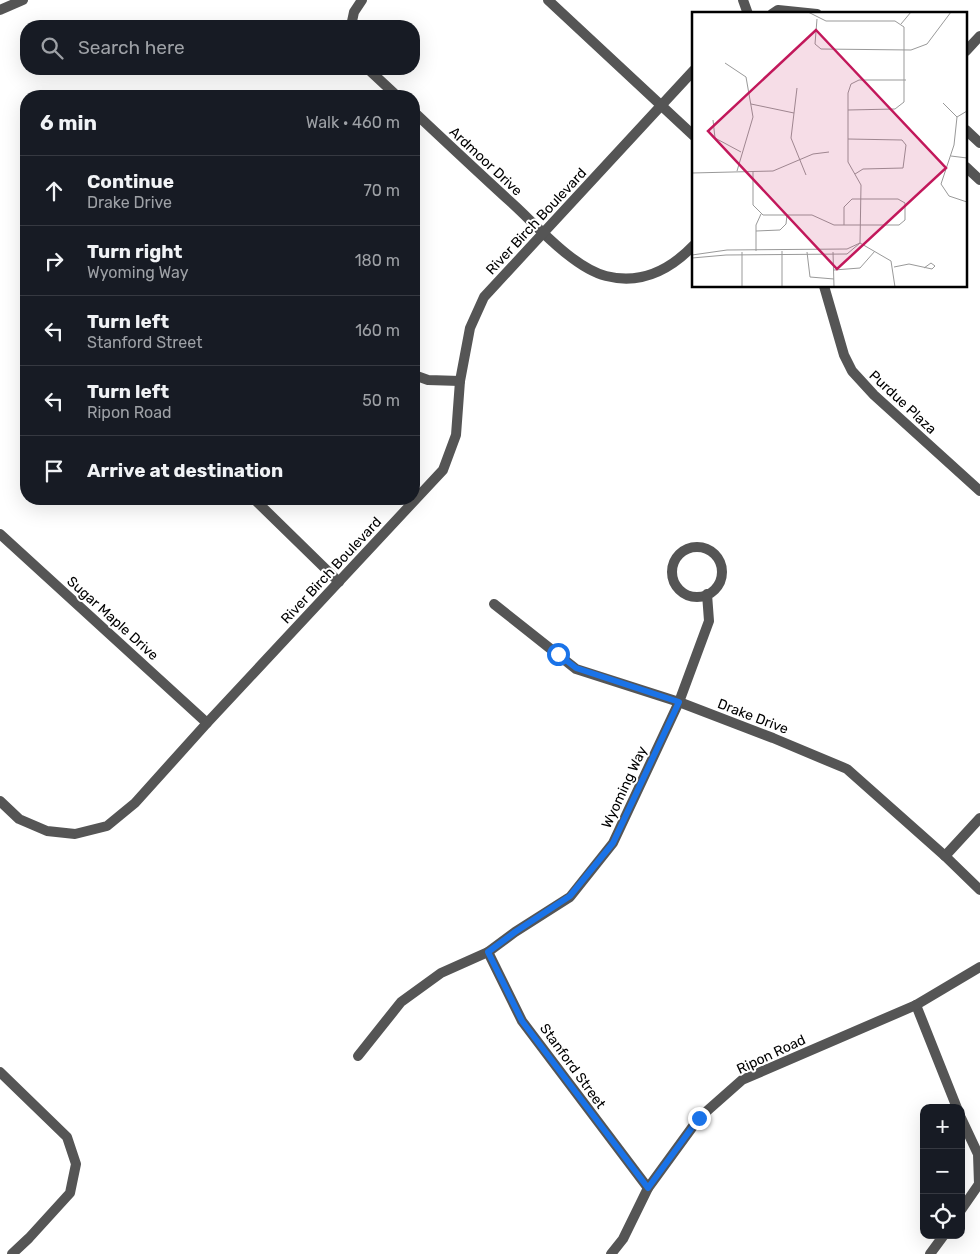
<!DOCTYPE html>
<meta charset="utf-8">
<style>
:root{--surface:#171b24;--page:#242831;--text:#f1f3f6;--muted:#9ea1a6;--line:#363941}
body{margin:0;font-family:Rubik,sans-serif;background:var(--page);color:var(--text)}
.controls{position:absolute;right:15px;bottom:15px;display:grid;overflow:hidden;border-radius:10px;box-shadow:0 5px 20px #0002}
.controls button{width:45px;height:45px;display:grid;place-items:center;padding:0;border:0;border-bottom:1px solid var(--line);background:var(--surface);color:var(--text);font:25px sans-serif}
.stop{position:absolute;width:15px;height:15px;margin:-11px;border:4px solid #1a73e8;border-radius:50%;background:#fff}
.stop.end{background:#1a73e8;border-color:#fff;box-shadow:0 1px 5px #0008}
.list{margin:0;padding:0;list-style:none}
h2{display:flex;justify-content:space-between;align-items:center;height:65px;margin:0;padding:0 20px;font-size:21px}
h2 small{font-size:16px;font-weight:400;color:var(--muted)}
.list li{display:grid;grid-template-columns:32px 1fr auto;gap:15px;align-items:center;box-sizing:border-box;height:70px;padding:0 20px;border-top:1px solid var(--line)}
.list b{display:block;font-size:19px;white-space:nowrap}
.list p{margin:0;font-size:16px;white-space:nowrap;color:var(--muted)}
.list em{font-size:16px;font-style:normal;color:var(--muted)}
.icon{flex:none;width:28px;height:28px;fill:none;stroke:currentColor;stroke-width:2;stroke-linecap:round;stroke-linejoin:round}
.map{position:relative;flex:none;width:980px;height:1254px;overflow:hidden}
.search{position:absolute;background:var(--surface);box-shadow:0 5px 20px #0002;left:20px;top:20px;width:400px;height:55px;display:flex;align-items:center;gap:12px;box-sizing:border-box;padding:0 18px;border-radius:20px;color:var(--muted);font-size:19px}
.panel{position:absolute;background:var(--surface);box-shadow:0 5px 20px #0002;left:20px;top:90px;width:400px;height:415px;border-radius:20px}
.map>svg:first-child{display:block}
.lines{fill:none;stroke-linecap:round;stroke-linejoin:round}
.street{stroke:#555;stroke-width:10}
.route{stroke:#1a73e8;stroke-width:6}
.labels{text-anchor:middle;stroke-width:4;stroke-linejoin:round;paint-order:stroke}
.street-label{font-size:14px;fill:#000;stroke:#fff}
.inset-road{fill:none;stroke:#999;stroke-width:1}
.view{fill:#c2185b;fill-opacity:0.15;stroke:#c2185b;stroke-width:2.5}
.inset-edge{fill:none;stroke:#000;stroke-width:2.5}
</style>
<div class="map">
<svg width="980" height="1254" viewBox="0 0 980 1254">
<rect width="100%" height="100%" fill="#fff"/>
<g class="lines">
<g class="street">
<polyline points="548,0 694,136"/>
<polyline points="743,0 748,14"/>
<polyline points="0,10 23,0"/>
<polyline points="772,14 778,10 817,14"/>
<polyline points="351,26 354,12 362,0"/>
<polyline points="966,51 980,36"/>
<polyline points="368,69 397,96"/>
<path d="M414 112C447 143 480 174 514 205 538 227 574 268 606 276 641 285 670 270 694 245"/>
<polyline points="966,130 980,143"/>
<polyline points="966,167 980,180"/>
<polyline points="824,286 844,355 852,371 874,395 980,491"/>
<polyline points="414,375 428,380 460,381"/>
<polyline points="254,499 339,582"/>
<polyline points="0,534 207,723"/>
<circle cx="697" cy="572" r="25"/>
<polyline points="494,604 576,669 679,702 773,738 847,769 945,856 980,890"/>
<polyline points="0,801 19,819 47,831 75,834 107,826 135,803 207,723 443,470 456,435 460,381 470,328 484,297 694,70"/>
<polyline points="945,856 980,818"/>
<polyline points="488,952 522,1021 648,1188"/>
<polyline points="916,1005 957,1108"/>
<polyline points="358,1056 401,1002 441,973 488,952 515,932 570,897 613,843 679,702 709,621 707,594"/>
<polyline points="0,1072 67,1137 76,1164 70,1193 29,1238 12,1254"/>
<polyline points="961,1118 978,1154 979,1184 961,1210"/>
<polyline points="611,1254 623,1239 648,1188 699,1118 742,1080 916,1005 980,967"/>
<polyline points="930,1254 944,1235"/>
</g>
</g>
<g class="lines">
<polyline class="route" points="558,654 576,668 679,702 613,843 570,896 515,932 488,952 522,1021 648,1188 699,1118"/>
</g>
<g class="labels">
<g class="street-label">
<text transform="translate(486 161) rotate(43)" y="5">Ardmoor Drive</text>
<text transform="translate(536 221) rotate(-47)" y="5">River Birch Boulevard</text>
<text transform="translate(903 402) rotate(43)" y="5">Purdue Plaza</text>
<text transform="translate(331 570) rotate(-47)" y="5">River Birch Boulevard</text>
<text transform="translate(113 618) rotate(42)" y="5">Sugar Maple Drive</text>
<text transform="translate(753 716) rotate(21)" y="5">Drake Drive</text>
<text transform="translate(624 787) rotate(-65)" y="5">Wyoming Way</text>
<text transform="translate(771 1054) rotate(-25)" y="5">Ripon Road</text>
<text transform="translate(573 1066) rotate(54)" y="5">Stanford Street</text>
</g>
</g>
<g transform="translate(692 12)">
<rect width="275" height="275" fill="#fff"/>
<path class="inset-road" d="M116 0 134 9H203L212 15V90L203 97 156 98M125 7 123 32 129 37 219 38 235 32 259 0M209 12 219 0M33 51 54 65 61 105 45 159M105 76 99 126 114 163M251 91 265 105M59 92 102 101M275 99 265 105 262 133 249 172 257 184 275 190M21 108 23 126 49 140M156 127 210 128 214 133 211 156 171 157 163 162M259 144 275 146M61 159V193L71 203H120L142 213H207L213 208V191L206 187H160L152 195V213M0 161 81 159 121 142 137 140M64 219 88 218 94 212 95 203M64 239V213L69 202M90 239V275M50 240V275M115 240 118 265 142 267M141 240 142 275M0 243 35 238 155 237 168 231 155 242 34 243 0 246M202 255 217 252 240 257 243 254 239 251 232 256M142 258 168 256 183 239M203 275 199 249 168 231 169 173 156 150V81L159 72 167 68H214"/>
<path class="view" d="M124 18 254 156 145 257 16 119Z"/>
<rect width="275" height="275" class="inset-edge"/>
</g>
</svg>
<div class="controls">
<button>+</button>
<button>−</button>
<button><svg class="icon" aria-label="locate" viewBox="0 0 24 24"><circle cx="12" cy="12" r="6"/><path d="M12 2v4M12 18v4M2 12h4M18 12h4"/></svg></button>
</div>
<div class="stop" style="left:558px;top:654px"></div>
<div class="stop end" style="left:699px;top:1118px"></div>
<div class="search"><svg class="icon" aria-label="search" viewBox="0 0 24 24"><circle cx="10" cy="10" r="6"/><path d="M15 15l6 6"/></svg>Search here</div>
<section class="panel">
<h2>6 min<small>Walk · 460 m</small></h2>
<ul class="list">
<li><svg class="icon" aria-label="ahead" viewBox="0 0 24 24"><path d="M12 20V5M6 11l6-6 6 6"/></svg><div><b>Continue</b><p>Drake Drive</p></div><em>70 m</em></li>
<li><svg class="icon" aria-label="right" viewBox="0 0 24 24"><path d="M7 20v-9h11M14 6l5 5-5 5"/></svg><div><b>Turn right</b><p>Wyoming Way</p></div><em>180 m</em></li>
<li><svg class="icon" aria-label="left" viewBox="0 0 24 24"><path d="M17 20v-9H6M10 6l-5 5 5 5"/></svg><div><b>Turn left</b><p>Stanford Street</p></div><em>160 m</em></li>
<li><svg class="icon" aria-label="left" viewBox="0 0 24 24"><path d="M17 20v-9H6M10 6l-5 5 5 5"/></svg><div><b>Turn left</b><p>Ripon Road</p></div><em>50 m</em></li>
<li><svg class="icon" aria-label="arrive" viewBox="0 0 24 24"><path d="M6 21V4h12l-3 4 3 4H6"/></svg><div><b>Arrive at destination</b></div></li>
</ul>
</section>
</div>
